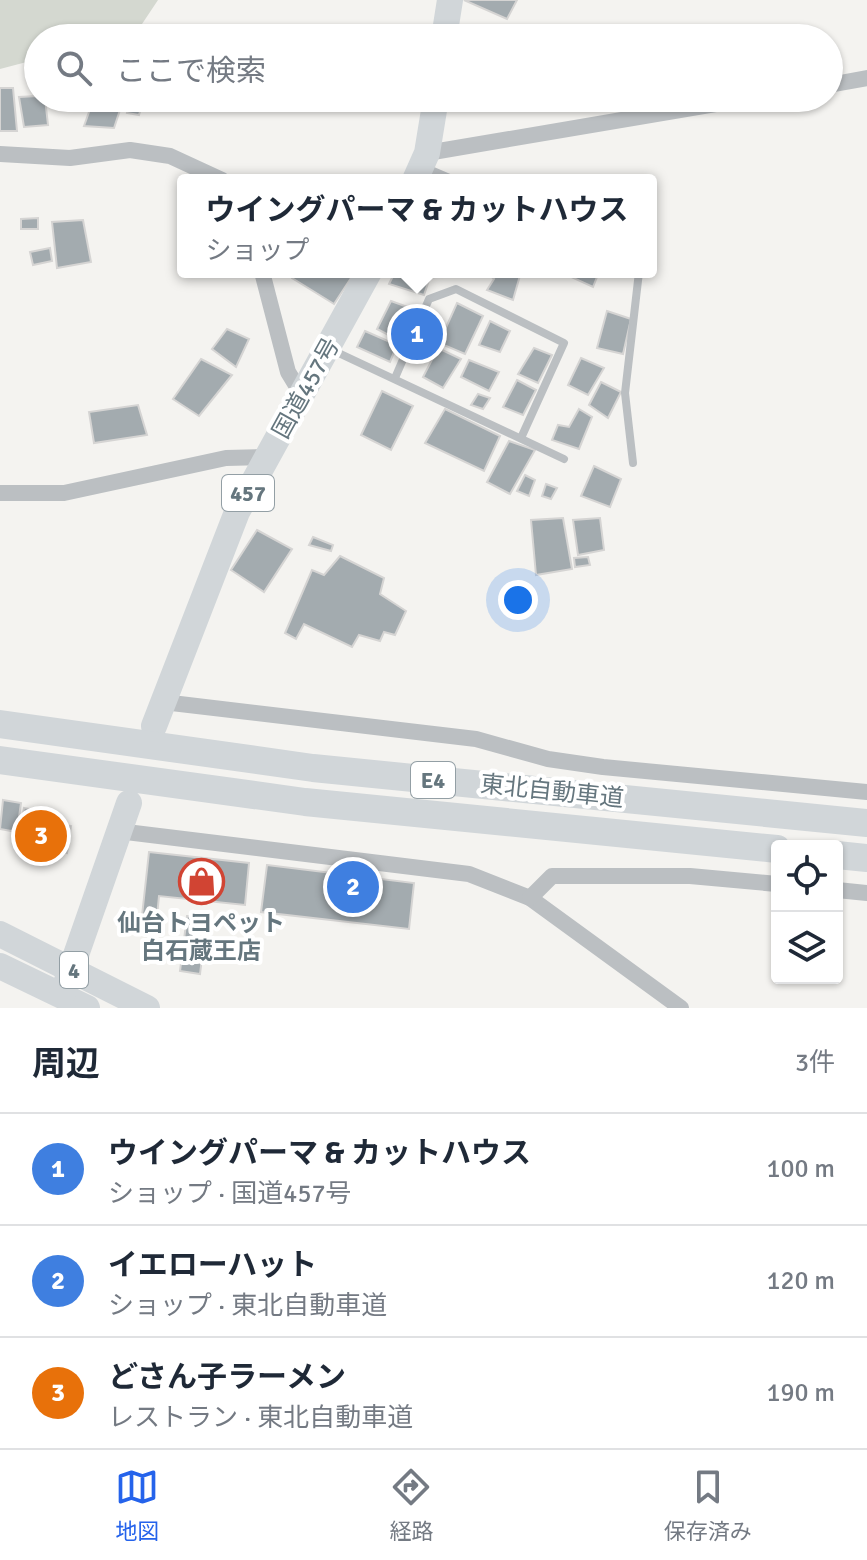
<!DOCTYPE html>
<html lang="ja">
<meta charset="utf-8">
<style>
:root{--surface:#fff;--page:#f2f2f3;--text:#1f2937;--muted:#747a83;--line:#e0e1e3;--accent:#2563eb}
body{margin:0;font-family:Signika,"Noto Sans JP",sans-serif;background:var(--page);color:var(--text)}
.controls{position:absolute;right:24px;bottom:24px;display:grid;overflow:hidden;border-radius:8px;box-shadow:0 2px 6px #0004}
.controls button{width:72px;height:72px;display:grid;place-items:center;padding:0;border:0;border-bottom:2px solid var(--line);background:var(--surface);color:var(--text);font:40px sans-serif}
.you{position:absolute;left:518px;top:600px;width:28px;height:28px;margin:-20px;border:6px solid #fff;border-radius:50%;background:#1a73e8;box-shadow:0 0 0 12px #1a73e833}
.badge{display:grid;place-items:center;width:52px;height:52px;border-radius:50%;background:var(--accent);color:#fff;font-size:26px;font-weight:700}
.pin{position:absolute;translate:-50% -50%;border:4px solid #fff;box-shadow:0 2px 8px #0006}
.popup{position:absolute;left:177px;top:174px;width:480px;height:104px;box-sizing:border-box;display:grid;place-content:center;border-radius:8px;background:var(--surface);filter:drop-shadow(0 2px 6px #0005);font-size:26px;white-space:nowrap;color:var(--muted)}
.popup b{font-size:30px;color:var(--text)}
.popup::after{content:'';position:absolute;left:50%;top:100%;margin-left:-16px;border:16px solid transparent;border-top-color:var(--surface)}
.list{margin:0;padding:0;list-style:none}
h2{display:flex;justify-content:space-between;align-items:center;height:104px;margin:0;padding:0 32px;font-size:34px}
h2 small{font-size:26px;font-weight:400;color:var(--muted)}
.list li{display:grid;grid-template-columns:52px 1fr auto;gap:24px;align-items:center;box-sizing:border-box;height:112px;padding:0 32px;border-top:2px solid var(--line)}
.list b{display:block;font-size:30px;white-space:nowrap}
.list p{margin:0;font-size:26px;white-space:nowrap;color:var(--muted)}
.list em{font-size:26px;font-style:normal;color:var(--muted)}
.icon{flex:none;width:44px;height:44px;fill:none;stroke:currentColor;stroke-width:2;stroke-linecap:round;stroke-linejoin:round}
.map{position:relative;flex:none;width:867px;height:1008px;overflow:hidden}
.search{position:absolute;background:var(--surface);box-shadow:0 2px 6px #0004;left:24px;right:24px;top:24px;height:88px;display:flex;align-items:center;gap:20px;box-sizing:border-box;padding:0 28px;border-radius:44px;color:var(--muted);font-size:30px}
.sheet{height:440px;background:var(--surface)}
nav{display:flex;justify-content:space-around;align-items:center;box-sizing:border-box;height:112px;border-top:2px solid var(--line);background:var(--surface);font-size:22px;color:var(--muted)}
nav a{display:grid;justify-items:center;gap:4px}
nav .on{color:var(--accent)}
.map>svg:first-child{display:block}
.green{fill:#d4d8d0}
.building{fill:#a3abaf;stroke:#d5d4d3;stroke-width:2}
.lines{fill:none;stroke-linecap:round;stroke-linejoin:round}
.service{stroke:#bbbfc2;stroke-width:8}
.minor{stroke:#bbbfc2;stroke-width:16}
.trunk{stroke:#d1d6d9;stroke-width:26}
.motorway{stroke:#d1d6d9;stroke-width:28}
.labels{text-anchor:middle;stroke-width:8;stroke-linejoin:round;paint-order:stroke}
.shield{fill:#fff;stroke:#939fa5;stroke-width:2}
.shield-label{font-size:22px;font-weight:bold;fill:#65767e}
.street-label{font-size:24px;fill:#65767e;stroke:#fff}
.poi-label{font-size:24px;font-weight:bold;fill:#65767e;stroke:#fff}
</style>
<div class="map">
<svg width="867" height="1008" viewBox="0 0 867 1008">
<rect width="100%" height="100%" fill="#f4f3f0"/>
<polygon class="green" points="0,0 158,0 142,24 104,38 38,38 38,59 0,69"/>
<g class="building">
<polygon points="464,0 517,0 507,19"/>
<polygon points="48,35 99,36 100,38 48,38"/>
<polygon points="0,88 13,88 17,131 0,131"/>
<polygon points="38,96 45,98 48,125 24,127 19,97"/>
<polygon points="94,98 124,98 114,128 84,126"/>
<polygon points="131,98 144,98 139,115 127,113"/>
<polygon points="38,218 38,229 21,229 21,219"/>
<polygon points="83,220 91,262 57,268 52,222"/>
<polygon points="50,248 52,261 33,265 30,252"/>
<polygon points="293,272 355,272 334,304 292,278"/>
<polygon points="395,272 418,272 430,277 424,295 389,284"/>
<polygon points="486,272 521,272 513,300 487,290 494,279"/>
<polygon points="570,272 599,272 593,287 569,276"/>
<polygon points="391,301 416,310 402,342 377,329"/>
<polygon points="457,303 483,316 465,354 439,343"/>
<polygon points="607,311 631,319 623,354 597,348"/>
<polygon points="490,321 510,331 500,352 479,345"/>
<polygon points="227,329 249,339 236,367 212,349"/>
<polygon points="365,331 397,345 390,362 357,347"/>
<polygon points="438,348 461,359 443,388 423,377"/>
<polygon points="534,348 552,355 538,383 518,374"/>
<polygon points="581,358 604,368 588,395 568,385"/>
<polygon points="201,359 232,375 199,416 173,399"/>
<polygon points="469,360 499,372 489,391 461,377"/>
<polygon points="517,380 536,390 523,415 503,407"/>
<polygon points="601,382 621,392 608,418 589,405"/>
<polygon points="382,391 413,406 391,450 361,435"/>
<polygon points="478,394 490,398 483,409 471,405"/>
<polygon points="138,405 147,435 94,443 89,412"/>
<polygon points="445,409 500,436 484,471 425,443"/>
<polygon points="579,409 592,417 579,449 552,440 558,425 569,427"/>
<polygon points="509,441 535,450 510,494 487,482"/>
<polygon points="594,466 621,479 610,507 581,496"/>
<polygon points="525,475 535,480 529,496 517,491"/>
<polygon points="546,484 557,488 551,499 542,496"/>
<polygon points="563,518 572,569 536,575 531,520"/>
<polygon points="600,518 604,550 578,555 573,520"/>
<polygon points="257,530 292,549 264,592 231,570"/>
<polygon points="313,537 333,545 331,551 309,545"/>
<polygon points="340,556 384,578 380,594 406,611 395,635 384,632 380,641 359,635 352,647 304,624 296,639 285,633 312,570 324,575"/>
<polygon points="588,557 590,565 575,567 574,558"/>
<polygon points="3,800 21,803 17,832 0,829"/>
<polygon points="24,808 46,812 44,821 71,826 67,853 18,845"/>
<polygon points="149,852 249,863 245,905 159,896 156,926 141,925"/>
<polygon points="267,865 414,883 409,929 261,912"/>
<polygon points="187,916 207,918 200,974 180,971"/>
</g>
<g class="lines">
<g class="service">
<polyline points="426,168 454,180"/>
<polyline points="330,349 564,459"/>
<polyline points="395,378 429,299 456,289 564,343 521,438"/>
<polyline points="633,463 625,393 639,272"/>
</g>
<g class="minor">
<polyline points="829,85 867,78"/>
<polyline points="427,153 751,98"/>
<polyline points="0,154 70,158 130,150 170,156 222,180"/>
<polyline points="262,272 288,372 302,395"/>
<polyline points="0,493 64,493 226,458 267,457"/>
<polyline points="163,702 476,739 548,759 603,767 867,792"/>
<polyline points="118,831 469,874 530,898 681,1008"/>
<polyline points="837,890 867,893"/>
<polyline points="530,898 552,876 690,876 777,884"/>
</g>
<g class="trunk">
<polyline points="444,38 450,0"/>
<polyline points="415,180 427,153 436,98"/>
<polyline points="154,726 237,512 369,272"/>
<polyline points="0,934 147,1008"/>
<polyline points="0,966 87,1008"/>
<polyline points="62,995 129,803"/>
</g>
<g class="motorway">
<polyline points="0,724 313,768 867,823"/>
<polyline points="0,760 305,802 777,849"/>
<polyline points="837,855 867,858"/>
</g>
</g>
<defs>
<symbol id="shop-ring" viewBox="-11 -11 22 22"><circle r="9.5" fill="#fff" stroke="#d14433" stroke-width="1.5"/><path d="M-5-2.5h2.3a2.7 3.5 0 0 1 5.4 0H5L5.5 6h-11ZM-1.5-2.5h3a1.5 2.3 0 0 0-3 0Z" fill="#d14433"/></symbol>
</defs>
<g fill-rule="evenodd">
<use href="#shop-ring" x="176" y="856" width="51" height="51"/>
</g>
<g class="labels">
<g class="shield">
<rect x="222" y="475" width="52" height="36" rx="6"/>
<rect x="411" y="762" width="44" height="36" rx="6"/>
<rect x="60" y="952" width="28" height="36" rx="6"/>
</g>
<g class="shield-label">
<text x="248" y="501">457</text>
<text x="433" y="788">E4</text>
<text x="74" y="978">4</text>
</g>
<g class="street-label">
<text transform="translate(306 388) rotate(-61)" y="8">国道457号</text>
<text transform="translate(552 791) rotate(6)" y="8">東北自動車道</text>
</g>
<g class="poi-label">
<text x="201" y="931">仙台トヨペット<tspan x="201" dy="28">白石蔵王店</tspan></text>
</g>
</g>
</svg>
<div class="controls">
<button><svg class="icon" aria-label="locate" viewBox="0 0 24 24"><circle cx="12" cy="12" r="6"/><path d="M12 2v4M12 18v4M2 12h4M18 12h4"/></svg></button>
<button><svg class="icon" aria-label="layers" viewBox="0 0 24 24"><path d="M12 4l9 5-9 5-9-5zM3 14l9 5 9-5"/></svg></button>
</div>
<div class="you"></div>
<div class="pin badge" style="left:417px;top:334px;background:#3f7fe0">1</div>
<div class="popup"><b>ウイングパーマ &amp; カットハウス</b>ショップ</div>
<div class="pin badge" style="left:353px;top:887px;background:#3f7fe0">2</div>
<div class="pin badge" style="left:41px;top:836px;background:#e8710a">3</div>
<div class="search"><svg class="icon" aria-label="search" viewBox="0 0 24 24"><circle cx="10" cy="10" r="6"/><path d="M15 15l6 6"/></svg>ここで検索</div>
</div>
<section class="sheet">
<h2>周辺<small>3件</small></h2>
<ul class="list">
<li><span class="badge" style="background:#3f7fe0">1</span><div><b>ウイングパーマ &amp; カットハウス</b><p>ショップ · 国道457号</p></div><em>100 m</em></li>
<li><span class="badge" style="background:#3f7fe0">2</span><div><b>イエローハット</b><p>ショップ · 東北自動車道</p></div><em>120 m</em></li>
<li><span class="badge" style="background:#e8710a">3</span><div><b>どさん子ラーメン</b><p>レストラン · 東北自動車道</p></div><em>190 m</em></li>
</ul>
</section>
<nav>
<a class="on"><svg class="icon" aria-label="map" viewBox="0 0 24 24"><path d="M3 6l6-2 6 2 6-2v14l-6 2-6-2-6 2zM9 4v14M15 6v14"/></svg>地図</a>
<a><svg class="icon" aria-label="directions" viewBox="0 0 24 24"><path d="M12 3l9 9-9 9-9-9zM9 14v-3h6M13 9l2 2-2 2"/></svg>経路</a>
<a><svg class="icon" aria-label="saved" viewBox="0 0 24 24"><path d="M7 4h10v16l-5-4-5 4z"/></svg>保存済み</a>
</nav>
